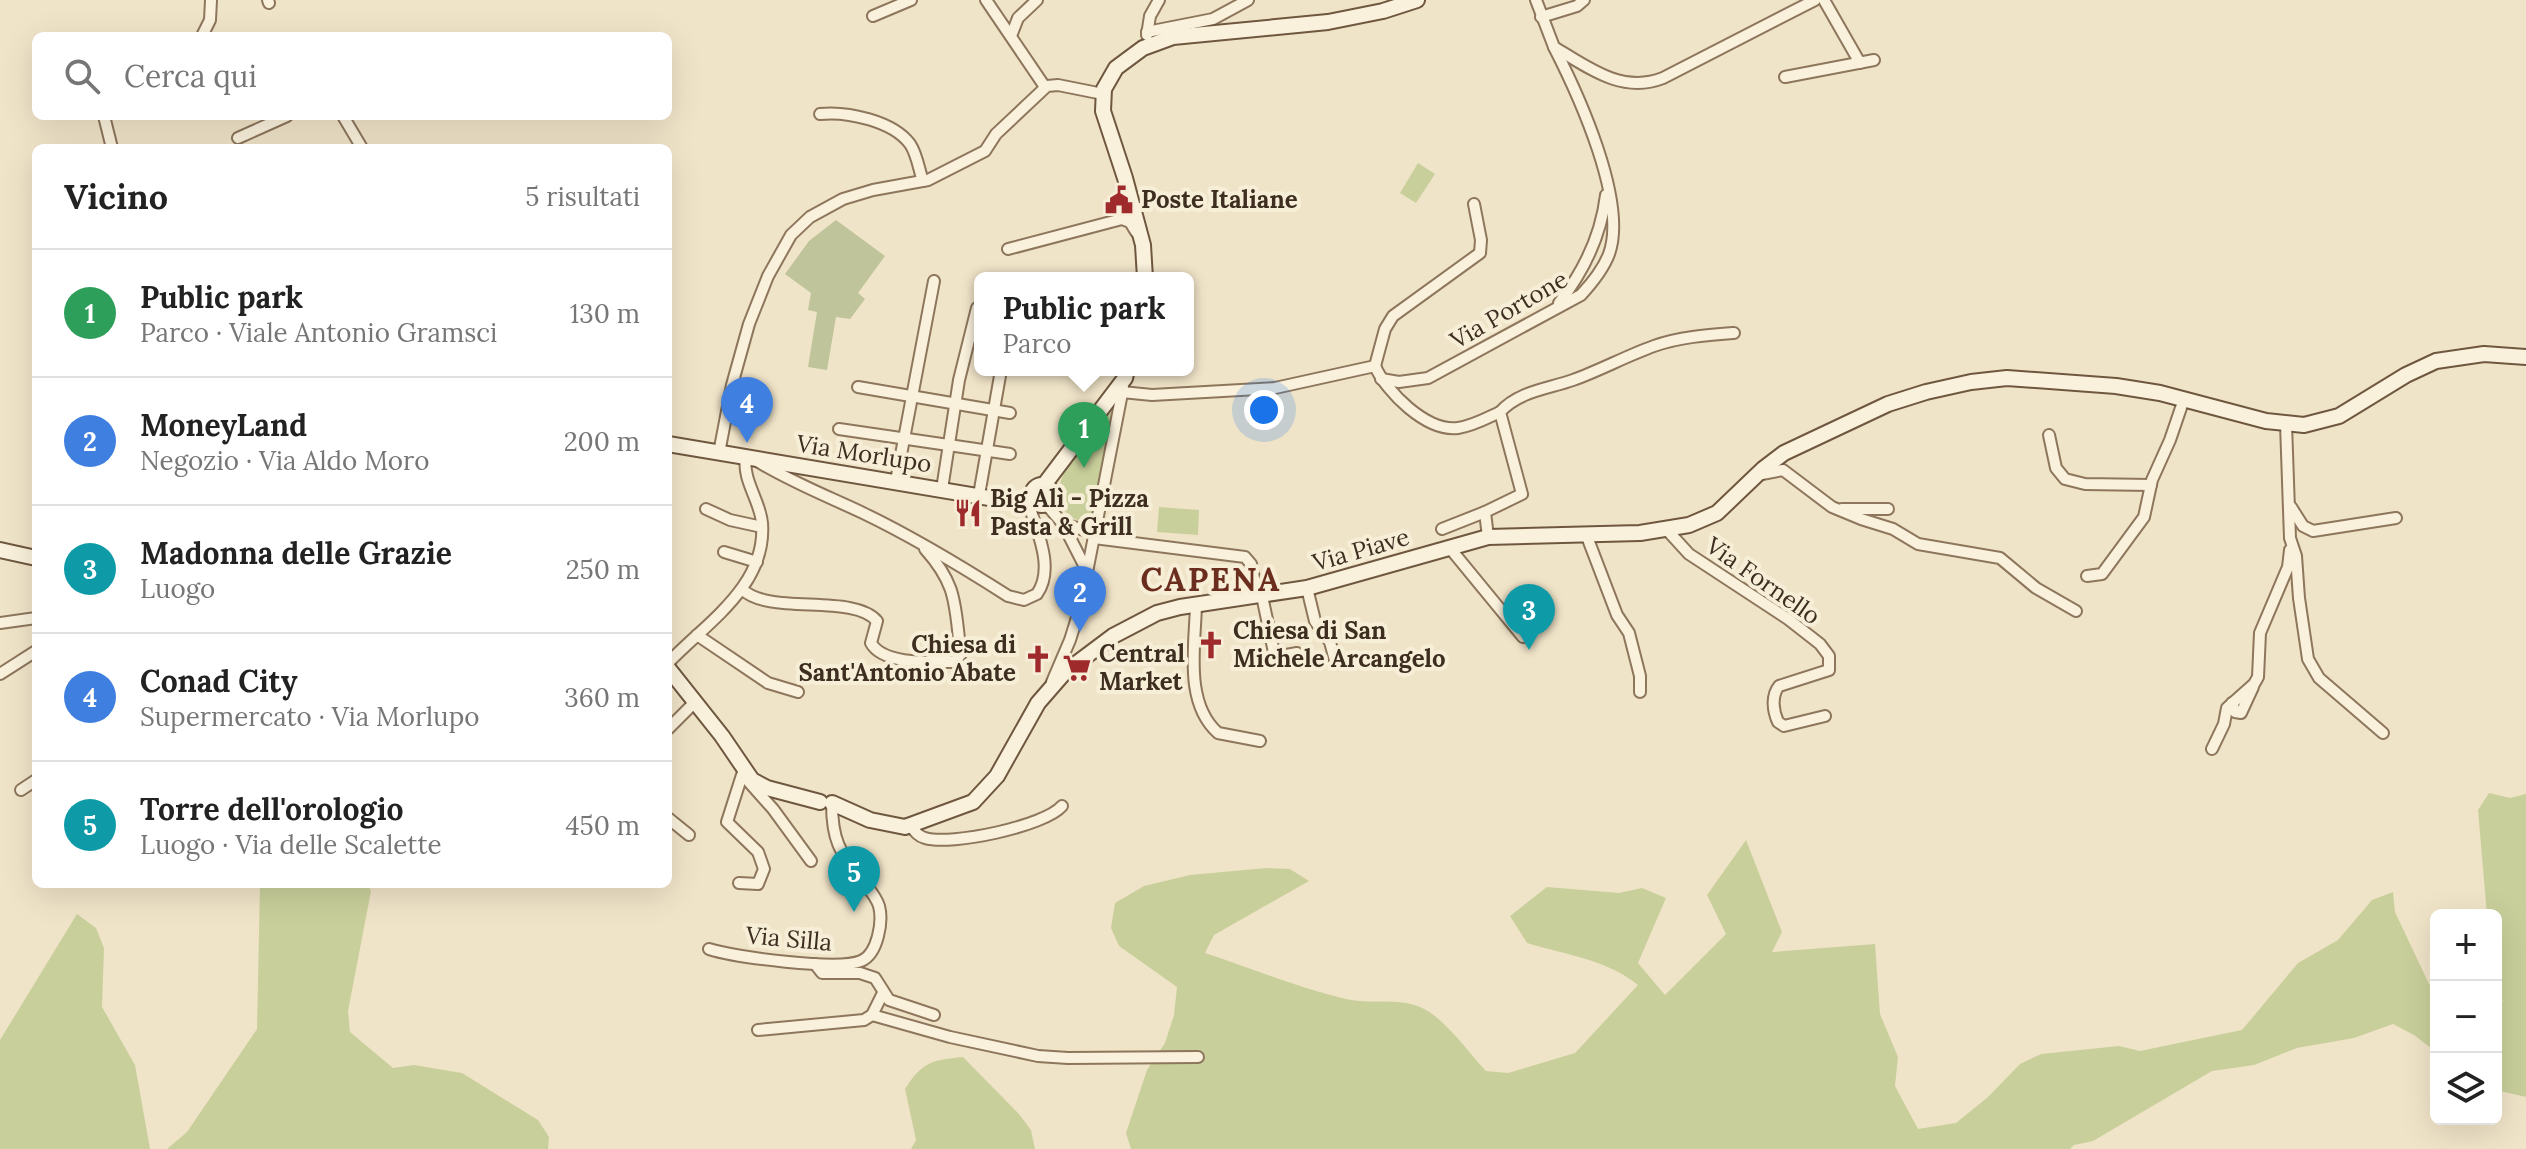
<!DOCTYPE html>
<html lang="it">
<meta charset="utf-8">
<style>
:root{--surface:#fff;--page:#f6f6f6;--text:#222;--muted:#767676;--line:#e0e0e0;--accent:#9e2a2b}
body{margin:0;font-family:Lora,serif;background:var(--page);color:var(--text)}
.controls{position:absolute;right:24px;bottom:24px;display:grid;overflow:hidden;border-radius:12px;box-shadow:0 8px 32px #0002}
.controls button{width:72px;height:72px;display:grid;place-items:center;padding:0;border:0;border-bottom:2px solid var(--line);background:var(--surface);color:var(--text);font:40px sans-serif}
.you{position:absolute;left:1264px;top:410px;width:28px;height:28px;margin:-20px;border:6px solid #fff;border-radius:50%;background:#1a73e8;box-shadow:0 0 0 12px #1a73e833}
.badge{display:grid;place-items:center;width:52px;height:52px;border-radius:50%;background:var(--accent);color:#fff;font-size:26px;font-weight:700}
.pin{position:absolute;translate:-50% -66px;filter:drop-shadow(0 2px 4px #0008)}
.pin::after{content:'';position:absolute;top:42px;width:28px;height:24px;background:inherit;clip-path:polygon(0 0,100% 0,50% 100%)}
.popup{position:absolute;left:974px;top:272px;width:220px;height:104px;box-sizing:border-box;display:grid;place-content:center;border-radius:12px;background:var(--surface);filter:drop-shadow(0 2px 6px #0005);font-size:26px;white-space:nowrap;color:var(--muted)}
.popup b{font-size:30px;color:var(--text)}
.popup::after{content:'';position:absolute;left:50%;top:100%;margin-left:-16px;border:16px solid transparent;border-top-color:var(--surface)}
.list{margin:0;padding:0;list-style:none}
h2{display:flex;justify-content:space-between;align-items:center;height:104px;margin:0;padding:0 32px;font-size:34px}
h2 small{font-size:26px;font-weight:400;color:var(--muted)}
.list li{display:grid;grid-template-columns:52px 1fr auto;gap:24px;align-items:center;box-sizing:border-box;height:128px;padding:0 32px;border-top:2px solid var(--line)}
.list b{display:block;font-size:30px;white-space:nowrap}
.list p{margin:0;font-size:26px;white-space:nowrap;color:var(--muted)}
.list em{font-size:26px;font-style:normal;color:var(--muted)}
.icon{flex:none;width:44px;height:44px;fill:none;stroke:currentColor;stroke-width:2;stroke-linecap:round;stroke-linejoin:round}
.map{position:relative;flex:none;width:2526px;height:1149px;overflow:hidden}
.search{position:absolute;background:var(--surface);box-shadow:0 8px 32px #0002;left:32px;top:32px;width:640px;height:88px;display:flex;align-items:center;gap:20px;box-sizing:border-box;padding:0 28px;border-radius:12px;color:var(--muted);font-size:30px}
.panel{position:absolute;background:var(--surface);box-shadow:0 8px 32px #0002;left:32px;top:144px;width:640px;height:744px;border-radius:12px}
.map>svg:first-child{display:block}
.green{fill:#c9cf9b}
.cemetery{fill:#bfc49a}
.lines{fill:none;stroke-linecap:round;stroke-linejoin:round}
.minor-casing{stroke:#8d765c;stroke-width:14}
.secondary-casing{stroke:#6f573f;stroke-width:18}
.minor{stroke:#faf1dc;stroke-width:10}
.secondary{stroke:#faf1dc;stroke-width:14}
.labels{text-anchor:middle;stroke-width:8;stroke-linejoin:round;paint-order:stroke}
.poi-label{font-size:24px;font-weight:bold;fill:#3d2e20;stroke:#f7eed8;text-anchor:start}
.street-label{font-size:24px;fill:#3d2e20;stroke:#f7eed8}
.district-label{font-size:32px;font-weight:bold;letter-spacing:2px;fill:#6b2e1e;stroke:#f7eed8}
</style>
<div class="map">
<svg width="2526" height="1149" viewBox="0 0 2526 1149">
<rect width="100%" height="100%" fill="#f0e4c8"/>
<g class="green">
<polygon points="1418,163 1435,174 1416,203 1400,193"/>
<path d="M1109 412 1114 415 1092 525C1019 508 1085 441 1109 412Z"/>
<polygon points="1159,507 1199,510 1198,535 1157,532"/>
<polygon points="2489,793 2510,798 2526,794 2526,1097 2496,1090 2496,1002 2503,1002 2496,980 2496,915 2487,915 2478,810"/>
<path d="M1746 840 1782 932 1772 952 1875 944 1880 1014 1898 1057 1895 1086 1918 1129 1956 1123 1988 1097 2020 1064 2041 1054 2119 1046 2140 1051 2242 1030 2298 963 2338 940 2372 900 2393 892 2395 912 2429 984 2436 990V1052L2414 1035 2393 1024 2354 1038 2297 1048 2254 1065 2212 1071 2093 1141 2074 1145 2070 1149H1131L1126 1133 1147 1070 1165 1043 1174 1015 1177 987 1119 946 1111 928 1115 903 1144 886 1190 875 1266 868 1290 869 1309 881 1214 935 1205 953C1251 968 1298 988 1346 999 1371 1005 1396 997 1420 1007 1443 1016 1468 1052 1486 1071L1508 1073 1575 1053 1638 985C1606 959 1566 955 1527 943L1510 916 1547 887 1619 893 1642 888 1666 898 1638 963 1665 995 1726 934 1707 895Z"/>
<polygon points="260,884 367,884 371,891 348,1011 350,1032 393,1068 414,1065 462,1073 538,1120 549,1137 548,1149 167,1149 187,1132 257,1029"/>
<polygon points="77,914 96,928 104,948 102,1007 135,1065 150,1149 0,1149 0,1040"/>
<path d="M963 1057 1019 1114 1031 1130 1035 1149H911L916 1140 905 1089C922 1062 932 1060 963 1057Z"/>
</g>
<polygon class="cemetery" points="836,220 885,256 858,293 865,299 850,319 836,317 827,370 808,367 817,312 808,310 811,293 785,274 809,241"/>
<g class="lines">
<defs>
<g id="minor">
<polyline points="268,0 269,3"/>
<polyline points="986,0 1045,87"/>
<path d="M1536 0 1554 47C1589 68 1622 94 1663 78L1815 0"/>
<polyline points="1824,0 1860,63"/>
<polyline points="873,16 911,0"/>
<polyline points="1541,17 1577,6 1584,0"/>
<polyline points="1147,32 1213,19 1248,0"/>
<polyline points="1147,35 1150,16 1159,0"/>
<polyline points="202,36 210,20 211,0"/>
<polyline points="1011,36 1018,18 1037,0"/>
<polyline points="1785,77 1874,60"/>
<path d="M820 114C847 111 893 121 910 144 917 154 919 170 923 181"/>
<polyline points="104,116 112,148"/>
<polyline points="343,116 362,148"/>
<polyline points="238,138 287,116"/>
<polyline points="1008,249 1122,219 1130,222 1136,232"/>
<path d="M1559 303C1584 271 1601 236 1606 195"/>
<polyline points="1375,366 1385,329 1393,316 1480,253 1481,240 1474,204"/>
<path d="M1381 379 1399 382 1428 378 1581 295C1592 283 1603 270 1609 254 1628 202 1578 94 1554 47"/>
<polyline points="858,387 1010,413"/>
<path d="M1122 392 1152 395 1275 388 1375 366C1386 392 1427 432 1458 428 1473 426 1487 418 1500 412"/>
<polyline points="2286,424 2290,538 2296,556 2299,598 2308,659 2319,678 2383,733"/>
<polyline points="839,429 1010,454"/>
<polyline points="2049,435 2056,468 2065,479 2085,484 2151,485"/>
<polyline points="719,453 732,385 749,324 768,276 791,235 810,217 843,199 873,190 928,180 985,151 996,134 1047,86 1058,85 1103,94"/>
<path d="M757 461C791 482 827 496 863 513 913 537 961 566 1008 596L1024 600 1037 594C1055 568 1037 532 1029 505"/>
<polyline points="1762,474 1783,470 1832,507 1861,519 1893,529 1918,544 2000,558 2036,588 2076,611"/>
<polyline points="896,481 934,281"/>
<polyline points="942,489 959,380 977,308"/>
<polyline points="979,495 1001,370"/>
<polyline points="1046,504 1063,524 1087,571"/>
<polyline points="2291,507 2303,526 2313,531 2396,518"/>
<polyline points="706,509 730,520 762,527"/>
<polyline points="1842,509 1888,509"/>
<polyline points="1063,524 1095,533"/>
<polyline points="1442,529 1485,512"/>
<path d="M1667 530 1689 554 1788 619 1820 644 1829 656V670L1779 686C1771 696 1773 711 1778 722L1784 726 1825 716"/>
<polyline points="1586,534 1617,615 1629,633 1640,676 1640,692"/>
<path d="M1488 537 1485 512 1522 494 1500 412C1519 391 1548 389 1573 380 1601 370 1626 356 1654 346 1679 337 1707 335 1734 333"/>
<polyline points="1094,538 1245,557 1251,564 1258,597"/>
<polyline points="1449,547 1523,637"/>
<polyline points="724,552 757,562"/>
<polyline points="2087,576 2102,574 2144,517 2152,480 2170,440 2184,399"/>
<polyline points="1307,588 1315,621 1330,642 1336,664"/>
<path d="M742 589C768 616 853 593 877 621L871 643C883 665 932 662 954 662L961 654C954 606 959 587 925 549"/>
<polyline points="1262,596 1275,657 1297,653"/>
<path d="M1196 605C1195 646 1184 703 1218 733L1260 741"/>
<polyline points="0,623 36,618"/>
<polyline points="697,635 768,683 798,692"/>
<path d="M668 663C706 623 767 586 762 523 760 500 742 480 746 457"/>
<polyline points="0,674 36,651"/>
<polyline points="1052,682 1070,640 1080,608 1123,388"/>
<polyline points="2232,703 2235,712 2241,713 2253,687"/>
<polyline points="668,729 695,702"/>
<polyline points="2212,749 2224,724 2227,708 2254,684 2258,677 2260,633 2288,567 2290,550"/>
<polyline points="748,781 773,809 811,861"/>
<polyline points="21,790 36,780"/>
<polyline points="668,818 689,835"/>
<path d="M911 826C915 832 918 836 925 838 951 846 1045 826 1062 806"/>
<polyline points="739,883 758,884 764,869 758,852 727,822 742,775"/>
<path d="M709 949C734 957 838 971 861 961 878 954 883 921 879 906 876 896 868 888 862 880 839 851 832 840 832 803"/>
<polyline points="815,964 822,973 860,973 875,978 889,1000 934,1015"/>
<polyline points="872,1015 950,1037 1038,1056 1068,1058 1198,1057"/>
<polyline points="758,1030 864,1020 872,1015 883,993"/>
</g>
<g id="secondary">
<polyline points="1145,278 1143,245 1125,178 1103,111 1104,89 1116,68 1143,48 1173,37 1328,22 1383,11 1417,0"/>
<polyline points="668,444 1025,504 1039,504"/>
<polyline points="1044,485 1125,378 1127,370"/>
<circle cx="1042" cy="495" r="10"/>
<polyline points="0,550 36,558"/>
<polyline points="668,668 722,736 752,780 767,788 820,802"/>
<polyline points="832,803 870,820 905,827 973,802 997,776 1038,703 1065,672 1113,636 1157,613 1180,607 1307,588 1488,537 1640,533 1689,525 1717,513 1763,469 1784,453 1888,404 1926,392 1971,382 2007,378 2116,386 2160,393 2266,421 2304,425 2339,416 2406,375 2436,361 2484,354 2526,357"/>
</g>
</defs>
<use href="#minor" class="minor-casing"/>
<use href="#secondary" class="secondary-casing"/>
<use href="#minor" class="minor"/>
<use href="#secondary" class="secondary"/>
</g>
<defs>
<symbol id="civic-bare" viewBox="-9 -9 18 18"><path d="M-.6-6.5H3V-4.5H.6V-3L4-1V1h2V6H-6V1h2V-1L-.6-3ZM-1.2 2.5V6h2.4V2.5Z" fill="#9e2a2b" stroke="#f7eed8" stroke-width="2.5" paint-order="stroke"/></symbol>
<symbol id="restaurant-bare" viewBox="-9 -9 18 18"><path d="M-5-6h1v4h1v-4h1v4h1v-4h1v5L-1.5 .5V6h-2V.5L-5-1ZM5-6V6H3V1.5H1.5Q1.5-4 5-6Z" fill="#9e2a2b" stroke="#f7eed8" stroke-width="2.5" paint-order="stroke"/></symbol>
<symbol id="church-bare" viewBox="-9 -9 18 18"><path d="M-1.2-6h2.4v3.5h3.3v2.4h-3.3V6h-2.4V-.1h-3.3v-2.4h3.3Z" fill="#9e2a2b" stroke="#f7eed8" stroke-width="2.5" paint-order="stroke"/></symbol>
<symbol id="supermarket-bare" viewBox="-9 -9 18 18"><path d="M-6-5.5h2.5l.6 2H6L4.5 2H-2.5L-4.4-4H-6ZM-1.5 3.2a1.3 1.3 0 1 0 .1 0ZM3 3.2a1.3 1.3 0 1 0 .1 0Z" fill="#9e2a2b" stroke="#f7eed8" stroke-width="2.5" paint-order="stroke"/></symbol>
</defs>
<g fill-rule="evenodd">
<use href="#civic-bare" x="1099" y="180" width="40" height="40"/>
<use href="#restaurant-bare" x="948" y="493" width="40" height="40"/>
<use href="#church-bare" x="1191" y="625" width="40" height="40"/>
<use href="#church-bare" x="1018" y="639" width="40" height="40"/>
<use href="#supermarket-bare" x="1057" y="648" width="40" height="40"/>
</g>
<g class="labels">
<g class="poi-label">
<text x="1141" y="208">Poste Italiane</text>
<text x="990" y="507">Big Alì - Pizza<tspan x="990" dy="28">Pasta &amp; Grill</tspan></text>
<text x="1233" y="639">Chiesa di San<tspan x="1233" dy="28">Michele Arcangelo</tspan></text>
<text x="1016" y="653" text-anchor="end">Chiesa di<tspan x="1016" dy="28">Sant'Antonio Abate</tspan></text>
<text x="1099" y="662">Central<tspan x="1099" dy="28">Market</tspan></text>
</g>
<g class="street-label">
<text transform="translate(1509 310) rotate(-30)" y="8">Via Portone</text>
<text transform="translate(864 454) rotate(9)" y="8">Via Morlupo</text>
<text transform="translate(1361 550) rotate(-16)" y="8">Via Piave</text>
<text transform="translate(1763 581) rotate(35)" y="8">Via Fornello</text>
<text transform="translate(789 939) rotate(5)" y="8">Via Silla</text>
</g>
<g class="district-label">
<text x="1211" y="591">CAPENA</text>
</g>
</g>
</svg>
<div class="controls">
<button>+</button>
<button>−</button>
<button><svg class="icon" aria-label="layers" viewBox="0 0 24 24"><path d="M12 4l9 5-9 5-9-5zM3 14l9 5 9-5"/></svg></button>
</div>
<div class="you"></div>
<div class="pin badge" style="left:1084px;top:468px;background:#2e9e5b">1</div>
<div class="popup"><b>Public park</b>Parco</div>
<div class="pin badge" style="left:1080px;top:632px;background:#3f7fe0">2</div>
<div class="pin badge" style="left:1529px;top:650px;background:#0f9aa8">3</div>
<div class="pin badge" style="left:747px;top:443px;background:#3f7fe0">4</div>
<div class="pin badge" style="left:854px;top:912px;background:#0f9aa8">5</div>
<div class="search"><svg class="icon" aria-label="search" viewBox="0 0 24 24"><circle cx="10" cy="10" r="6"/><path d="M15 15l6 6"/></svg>Cerca qui</div>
<section class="panel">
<h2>Vicino<small>5 risultati</small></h2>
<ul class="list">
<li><span class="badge" style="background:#2e9e5b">1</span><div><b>Public park</b><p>Parco · Viale Antonio Gramsci</p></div><em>130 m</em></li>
<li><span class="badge" style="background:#3f7fe0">2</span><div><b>MoneyLand</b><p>Negozio · Via Aldo Moro</p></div><em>200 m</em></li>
<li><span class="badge" style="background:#0f9aa8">3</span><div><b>Madonna delle Grazie</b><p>Luogo</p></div><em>250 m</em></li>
<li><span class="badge" style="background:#3f7fe0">4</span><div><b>Conad City</b><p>Supermercato · Via Morlupo</p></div><em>360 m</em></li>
<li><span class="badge" style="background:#0f9aa8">5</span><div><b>Torre dell'orologio</b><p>Luogo · Via delle Scalette</p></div><em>450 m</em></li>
</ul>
</section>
</div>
